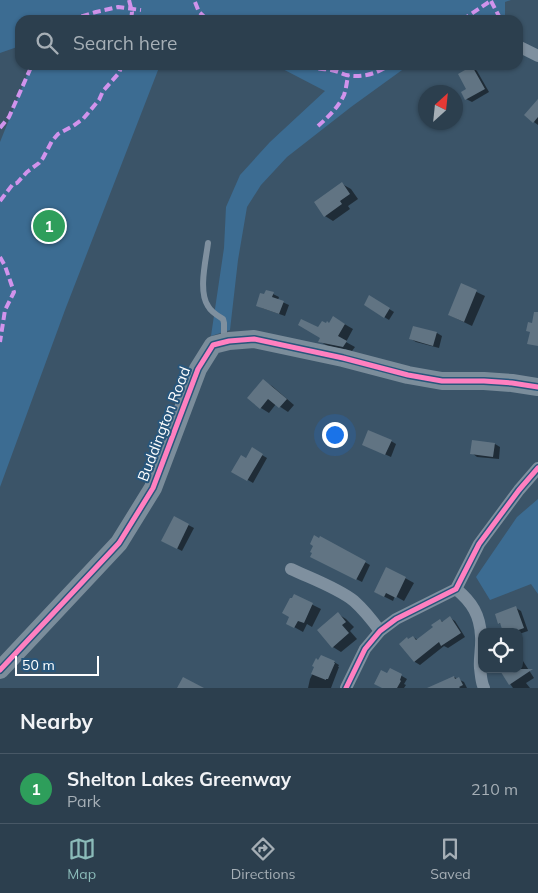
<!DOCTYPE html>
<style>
:root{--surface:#2c3f4e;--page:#344655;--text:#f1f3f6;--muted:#a6afb6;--line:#485866;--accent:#8bbbb9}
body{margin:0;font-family:Mulish,sans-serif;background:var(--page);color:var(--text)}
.controls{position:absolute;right:15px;bottom:15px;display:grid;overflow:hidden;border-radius:10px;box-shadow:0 1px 4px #0004}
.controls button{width:45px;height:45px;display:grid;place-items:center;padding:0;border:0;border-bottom:1px solid var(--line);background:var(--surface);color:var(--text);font:25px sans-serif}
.compass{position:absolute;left:418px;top:85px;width:45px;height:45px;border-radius:50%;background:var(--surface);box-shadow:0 1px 4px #0004;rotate:27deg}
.scale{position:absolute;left:15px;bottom:12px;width:84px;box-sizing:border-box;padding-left:5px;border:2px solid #fff;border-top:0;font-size:14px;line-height:18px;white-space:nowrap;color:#fff;-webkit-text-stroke:4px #28567b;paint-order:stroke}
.you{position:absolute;left:334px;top:434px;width:18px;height:18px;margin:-12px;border:4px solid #fff;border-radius:50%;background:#1a73e8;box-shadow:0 0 0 8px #1a73e833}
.badge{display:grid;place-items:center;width:32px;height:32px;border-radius:50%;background:var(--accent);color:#fff;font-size:16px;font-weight:700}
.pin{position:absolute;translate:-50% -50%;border:2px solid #fff;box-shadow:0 1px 5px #0006}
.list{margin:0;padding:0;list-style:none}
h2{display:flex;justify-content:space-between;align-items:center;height:65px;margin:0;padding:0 20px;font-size:21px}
h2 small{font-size:16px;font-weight:400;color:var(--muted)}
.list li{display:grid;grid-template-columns:32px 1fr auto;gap:15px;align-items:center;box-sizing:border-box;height:70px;padding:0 20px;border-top:1px solid var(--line)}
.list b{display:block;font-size:19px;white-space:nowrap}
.list p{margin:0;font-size:16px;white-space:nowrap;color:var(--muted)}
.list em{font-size:16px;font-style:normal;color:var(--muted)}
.icon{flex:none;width:28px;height:28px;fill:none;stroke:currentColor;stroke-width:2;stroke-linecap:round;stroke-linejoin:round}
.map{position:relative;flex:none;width:538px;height:688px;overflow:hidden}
.search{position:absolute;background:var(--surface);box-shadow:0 1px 4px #0004;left:15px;right:15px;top:15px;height:55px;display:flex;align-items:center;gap:12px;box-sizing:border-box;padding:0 18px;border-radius:15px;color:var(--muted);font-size:19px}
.sheet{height:135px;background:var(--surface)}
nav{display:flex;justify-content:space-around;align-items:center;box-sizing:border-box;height:70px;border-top:1px solid var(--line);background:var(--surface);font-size:14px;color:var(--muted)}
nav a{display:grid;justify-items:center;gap:2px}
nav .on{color:var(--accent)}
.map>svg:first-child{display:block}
.green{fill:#3c6c92}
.shadow{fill:#0007}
.building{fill:#617483}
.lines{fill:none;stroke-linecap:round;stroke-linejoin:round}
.lane{stroke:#7f909f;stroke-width:6}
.street{stroke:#7f909f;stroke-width:12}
.secondary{stroke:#7b8d9b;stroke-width:18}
.quiet{stroke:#d193ec;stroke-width:4;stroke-dasharray:8 4;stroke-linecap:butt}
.cycleway-casing{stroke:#28567b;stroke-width:8}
.cycleway{stroke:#ff80c0;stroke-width:5}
.labels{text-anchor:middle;stroke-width:4;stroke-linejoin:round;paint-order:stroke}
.street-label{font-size:15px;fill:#fff;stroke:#28567b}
</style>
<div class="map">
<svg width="538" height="688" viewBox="0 0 538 688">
<rect width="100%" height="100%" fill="#3b5468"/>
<g class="green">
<polygon points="0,0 511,0 505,2 505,19 504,20 20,20 20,46 0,53"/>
<polygon points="31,65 160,65 65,310 0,487 0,142"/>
<polygon points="275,65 409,65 351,107 287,157 261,185 247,207 238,260 230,330 211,336 224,248 226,207 240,175 270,142 325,91"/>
<polygon points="538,499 538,594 531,584 490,600 476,577 517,517"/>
</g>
<g class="shadow">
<polygon points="472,67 477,71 489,92 472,102 466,99"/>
<polygon points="538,101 538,125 534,122"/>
<polygon points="342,184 351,189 358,199 348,206 350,209 333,221 325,216"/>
<polygon points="462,285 485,296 472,326 449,315"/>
<polygon points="267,291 279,297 278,300 289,305 285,316 262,308 257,305 265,296"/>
<polygon points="370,297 394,312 389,320 365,305"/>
<polygon points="334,318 353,329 346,342 355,347 352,351 328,346 319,341 322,338 319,329 330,325"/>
<polygon points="437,333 442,336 439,348 416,342 411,339"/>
<polygon points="263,381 272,386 294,405 288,412 276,404 269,413 261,408 249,398"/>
<polygon points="391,441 396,444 391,457 369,447"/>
<polygon points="473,441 495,444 500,447 499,459 477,457 472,453"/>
<polygon points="252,449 267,458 253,483 233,471 246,459"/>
<polygon points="175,518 194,528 182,551 163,541"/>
<polygon points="320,537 370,565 362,582 317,559"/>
<polygon points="405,578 414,583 404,601 395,596 393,601 375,592"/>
<polygon points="295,596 321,609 312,627 307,624 303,632 287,623 291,617"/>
<polygon points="516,608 521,611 528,631 519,634 519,632 505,632 502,625 499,623"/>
<polygon points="338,614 346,619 354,627 350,631 357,639 341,652 333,647"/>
<polygon points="450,618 455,621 465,637 448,648 444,646 420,665 415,662 401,644 413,637 418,640 434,628 440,620 443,622"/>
<polygon points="519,659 523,661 534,678 526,683 530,688 513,688 500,669 519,669"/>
<polygon points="334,662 339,665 338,667 339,667 331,688 308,688 310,679 316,667"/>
<polygon points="390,669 407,679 404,684 406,685 404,688 384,688 387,674"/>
<polygon points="454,677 464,682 467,688 441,688"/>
</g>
<g class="building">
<polygon points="472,66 485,89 465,100 461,92 466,89 458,74"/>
<polygon points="538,99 538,117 533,123 524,115"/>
<polygon points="342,182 350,194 340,201 342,204 324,217 314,202"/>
<polygon points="461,283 477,290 464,322 448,315"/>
<polygon points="266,290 274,292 272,297 284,301 279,314 256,306 260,293 264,294"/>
<polygon points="369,295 390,308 384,318 364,305"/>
<polygon points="534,312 538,312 538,346 527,344 530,332 526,331 528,322 532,323"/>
<polygon points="333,316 345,324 338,336 347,341 343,347 318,342 320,338 298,325 301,319 318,327 322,321 326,323 327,321 329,323"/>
<polygon points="413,326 437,332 433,346 409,339"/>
<polygon points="263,379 287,399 279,408 268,399 260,409 247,398"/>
<polygon points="368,430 392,440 385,455 362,445"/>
<polygon points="472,440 495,443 493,457 470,454"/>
<polygon points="252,447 263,454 247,481 231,472 241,455 246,458"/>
<polygon points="174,516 189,524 177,549 161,541"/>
<polygon points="314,535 319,538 320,536 366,561 356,580 310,557 312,553 310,552 313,546 310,544"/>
<polygon points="386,567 406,577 396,598 386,593 384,597 374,592"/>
<polygon points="294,594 313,603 304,623 298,621 294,628 286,624 289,617 282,613 290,598 292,598"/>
<polygon points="516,606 524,628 513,632 503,632 500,623 498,624 495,614"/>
<polygon points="338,612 346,622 342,625 349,633 332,648 317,630"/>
<polygon points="450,616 461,633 441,646 439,642 414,662 399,644 407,637 408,639 413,636 416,640 433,627 431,625 440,619 442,622"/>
<polygon points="321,655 335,661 334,663 335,663 328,679 326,679 326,680 311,674 314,667 312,666 316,658 318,660"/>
<polygon points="390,668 402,674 400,680 401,681 397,688 382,688 374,684 381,670 387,673"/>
<polygon points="499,669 533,669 509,685"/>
<polygon points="454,676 455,679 459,677 463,685 459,687 460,688 427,688"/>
<polygon points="183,677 204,688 177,688"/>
</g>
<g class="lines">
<path class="lane" d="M208 243C206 260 198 291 208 306 211 312 218 316 223 319L224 323V341"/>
<g class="street">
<polyline points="518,46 538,56"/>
<path d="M291 569C310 578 338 588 354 601 364 610 372 620 380 631"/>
<path d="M456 589C472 602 480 615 481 636 482 647 479 658 480 668 481 675 481 682 484 688"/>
<polyline points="346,688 365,649 380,631 396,619 456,589 479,544 519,490 538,468"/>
</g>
<polyline class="secondary" points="0,670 119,543 153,488 198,369 213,345 229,341 254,339 343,358 408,375 442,381 484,381 512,383 538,387"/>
<g class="quiet">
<polyline points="129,0 132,12 131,20"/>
<polyline points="491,1 501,20"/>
<polyline points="195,2 199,12 208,20"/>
<polyline points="70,20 96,12 118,7 141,10"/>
<polyline points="462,20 492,0"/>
<path d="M307 65C315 70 322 68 331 70 336 71 341 73 346 75 361 78 377 74 389 65"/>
<path d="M318 126C328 117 338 108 344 95 346 89 347 82 348 75"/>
<polyline points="0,128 9,117 32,65"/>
<polyline points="0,201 13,184 17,183 27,172 39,163 43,158 52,141 58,134 73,126 83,119 99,100 103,91 119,73 122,65"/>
<polyline points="0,257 5,266 14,292 5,310 0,342"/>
</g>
<defs>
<g id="cycleway">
<polyline points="0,670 119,543 153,488 198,369 213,345 229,341 254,339 343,358 408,375 442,381 484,381 512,383 538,387"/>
<polyline points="346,688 365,649 380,631 396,619 456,589 479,544 519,490 538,468"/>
</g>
</defs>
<use href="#cycleway" class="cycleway-casing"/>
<use href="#cycleway" class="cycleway"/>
</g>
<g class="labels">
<g class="street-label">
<text transform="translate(164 424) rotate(-69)" y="5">Buddington Road</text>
</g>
</g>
</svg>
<div class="controls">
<button><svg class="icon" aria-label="locate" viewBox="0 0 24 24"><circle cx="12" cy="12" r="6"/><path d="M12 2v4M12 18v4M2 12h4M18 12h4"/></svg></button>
</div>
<svg class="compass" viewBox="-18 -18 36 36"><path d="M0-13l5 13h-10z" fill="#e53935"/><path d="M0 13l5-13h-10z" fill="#a6afb6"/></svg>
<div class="scale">50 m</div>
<div class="you"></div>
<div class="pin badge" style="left:49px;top:226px;background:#2e9e5b">1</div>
<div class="search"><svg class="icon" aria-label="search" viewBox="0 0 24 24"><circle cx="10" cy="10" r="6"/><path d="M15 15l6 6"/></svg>Search here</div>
</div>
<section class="sheet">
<h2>Nearby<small></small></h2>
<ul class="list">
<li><span class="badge" style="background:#2e9e5b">1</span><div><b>Shelton Lakes Greenway</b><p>Park</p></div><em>210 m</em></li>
</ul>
</section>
<nav>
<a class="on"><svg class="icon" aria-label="map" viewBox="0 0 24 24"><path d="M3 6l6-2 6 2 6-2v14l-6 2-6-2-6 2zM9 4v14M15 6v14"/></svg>Map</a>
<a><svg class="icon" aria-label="directions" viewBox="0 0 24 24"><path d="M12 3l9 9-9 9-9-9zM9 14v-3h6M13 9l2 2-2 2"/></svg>Directions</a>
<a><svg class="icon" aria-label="saved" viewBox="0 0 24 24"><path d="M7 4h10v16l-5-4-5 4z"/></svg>Saved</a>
</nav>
